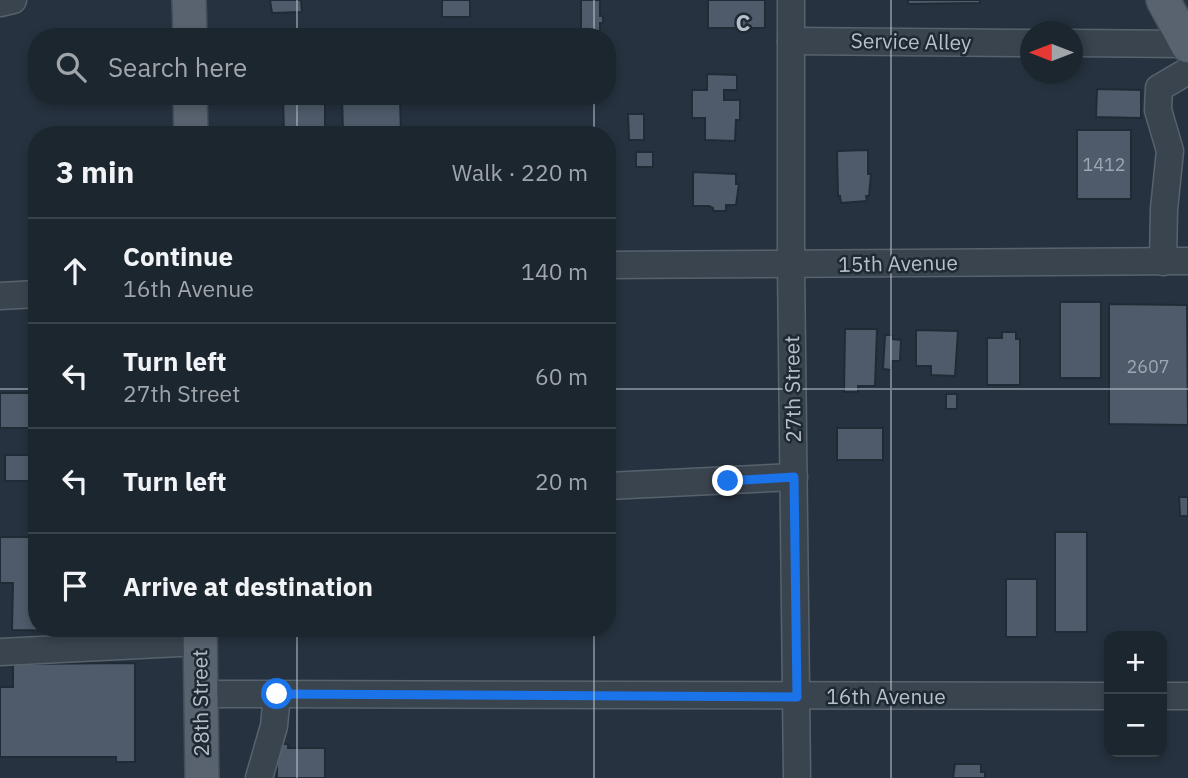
<!DOCTYPE html>
<meta charset="utf-8">
<style>
:root{--surface:#1c262f;--page:#29323b;--text:#f1f3f6;--muted:#a0a5aa;--line:#3a434b}
body{margin:0;font-family:"IBM Plex Sans",sans-serif;background:var(--page);color:var(--text)}
.controls{position:absolute;right:21px;bottom:21px;display:grid;overflow:hidden;border-radius:14px;box-shadow:0 4px 10px #0003}
.controls button{width:63px;height:63px;display:grid;place-items:center;padding:0;border:0;border-bottom:2px solid var(--line);background:var(--surface);color:var(--text);font:35px sans-serif}
.compass{position:absolute;left:1020px;top:21px;width:63px;height:63px;border-radius:50%;background:var(--surface);box-shadow:0 4px 10px #0003;rotate:270deg}
.stop{position:absolute;width:21px;height:21px;margin:-16px;border:5px solid #1a73e8;border-radius:50%;background:#fff}
.stop.end{background:#1a73e8;border-color:#fff;box-shadow:0 2px 7px #0008}
.list{margin:0;padding:0;list-style:none}
h2{display:flex;justify-content:space-between;align-items:center;height:91px;margin:0;padding:0 28px;font-size:30px}
h2 small{font-size:23px;font-weight:400;color:var(--muted)}
.list li{display:grid;grid-template-columns:46px 1fr auto;gap:21px;align-items:center;box-sizing:border-box;height:105px;padding:0 28px;border-top:2px solid var(--line)}
.list b{display:block;font-size:26px;white-space:nowrap}
.list p{margin:0;font-size:23px;white-space:nowrap;color:var(--muted)}
.list em{font-size:23px;font-style:normal;color:var(--muted)}
.icon{flex:none;width:38px;height:38px;fill:none;stroke:currentColor;stroke-width:2;stroke-linecap:round;stroke-linejoin:round}
.map{position:relative;flex:none;width:1188px;height:778px;overflow:hidden}
.search{position:absolute;background:var(--surface);box-shadow:0 4px 10px #0003;left:28px;top:28px;width:588px;height:77px;display:flex;align-items:center;gap:18px;box-sizing:border-box;padding:0 24px;border-radius:28px;color:var(--muted);font-size:26px}
.panel{position:absolute;background:var(--surface);box-shadow:0 4px 10px #0003;left:28px;top:126px;width:588px;height:511px;border-radius:28px}
.map>svg:first-child{display:block}
.building{fill:#4f5b6a;stroke:#212b36;stroke-width:2}
.lines{fill:none;stroke-linecap:round;stroke-linejoin:round}
.minor-casing{stroke:#58626d;stroke-width:29}
.major-casing{stroke:#444d58;stroke-width:36}
.minor{stroke:#3a444f;stroke-width:26}
.major{stroke:#58636f;stroke-width:33}
.route{stroke:#1a73e8;stroke-width:9}
.grid{fill:none;stroke:#b7bfca;stroke-width:2;stroke-opacity:0.55}
.labels{text-anchor:middle;stroke-width:5;stroke-linejoin:round;paint-order:stroke}
.number-label{font-size:18px;fill:#9da6b2}
.street-label{font-size:21px;fill:#b7bfca;stroke:#1f2934}
.grid-label{font-size:23px;text-anchor:middle;font-weight:bold;fill:#b7bfca;stroke:#1f2934;stroke-width:5;stroke-linejoin:round;paint-order:stroke}
</style>
<div class="map">
<svg width="1188" height="778" viewBox="0 0 1188 778">
<rect width="100%" height="100%" fill="#26323f"/>
<g class="building">
<polygon points="270,0 301,0 302,12 272,13"/>
<rect x="442" y="0" width="28" height="17"/>
<polygon points="581,0 600,0 600,16 603,16 603,23 600,23 600,31 581,31"/>
<rect x="708" y="0" width="57" height="28"/>
<polygon points="908,0 980,0 980,3 908,4"/>
<polygon points="707,74 737,75 737,90 724,90 724,100 740,100 740,120 736,120 735,141 705,140 705,118 692,118 692,90 707,90"/>
<polygon points="1097,89 1141,90 1141,118 1096,117"/>
<polygon points="283,96 325,96 325,135 284,135"/>
<polygon points="342,96 400,96 401,135 343,135"/>
<polygon points="628,114 644,114 644,140 629,140"/>
<rect x="1077" y="130" width="54" height="69"/>
<polygon points="868,150 868,174 871,174 869,196 866,196 867,201 841,203 840,196 838,196 837,151"/>
<rect x="636" y="152" width="17" height="15"/>
<polygon points="693,172 736,174 736,184 739,184 736,205 726,205 726,211 713,211 713,208 709,206 693,206"/>
<rect x="1060" y="302" width="41" height="76"/>
<polygon points="1109,304 1187,305 1188,425 1109,424"/>
<polygon points="607,324 614,325 614,385 607,385"/>
<polygon points="845,329 877,329 875,386 858,386 858,392 844,392"/>
<polygon points="916,330 958,331 955,376 931,375 931,366 916,366"/>
<polygon points="1002,332 1016,332 1016,339 1020,339 1020,385 987,385 987,338 1002,338"/>
<polygon points="885,335 893,335 893,339 901,340 900,361 892,361 891,370 883,369"/>
<rect x="0" y="393" width="37" height="35"/>
<rect x="946" y="394" width="11" height="15"/>
<rect x="837" y="428" width="46" height="32"/>
<rect x="5" y="455" width="32" height="26"/>
<polygon points="1179,497 1188,497 1188,516 1180,516"/>
<rect x="1055" y="532" width="32" height="100"/>
<polygon points="0,537 37,537 37,628 134,628 134,632 12,630 13,583 0,583"/>
<rect x="1006" y="579" width="31" height="58"/>
<polygon points="402,628 528,628 528,634 401,634"/>
<polygon points="135,663 135,762 116,762 116,757 0,757 0,687 13,687 13,664"/>
<polygon points="277,744 288,744 288,748 325,748 325,778 277,778"/>
<polygon points="955,764 981,764 981,772 985,772 985,778 953,778"/>
</g>
<g class="lines">
<defs>
<g id="minor">
<polyline points="791,0 791,265 797,778"/>
<polyline points="0,3 13,0"/>
<polyline points="791,41 1030,43"/>
<polyline points="1072,43 1187,44"/>
<polyline points="1163,262 1164,209 1170,151 1158,110 1159,88 1188,71"/>
<polyline points="607,265 1188,261"/>
<polyline points="0,296 37,294"/>
<polyline points="607,486 794,477"/>
<polyline points="0,652 200,642"/>
<polyline points="201,694 1109,696"/>
<polyline points="1162,696 1188,696"/>
<polyline points="259,778 274,726 277,694"/>
</g>
<g id="major">
<polyline points="189,0 190,37"/>
<polyline points="1163,0 1188,46"/>
<polyline points="190,96 191,135"/>
<polyline points="200,628 202,778"/>
</g>
</defs>
<use href="#minor" class="minor-casing"/>
<use href="#major" class="major-casing"/>
<use href="#minor" class="minor"/>
<use href="#major" class="major"/>
</g>
<g class="lines">
<polyline class="route" points="277,694 797,697 794,477 728,481"/>
</g>
<path class="grid" d="M297 0V37M594 0V37M891 0V778M297 96V135M594 96V135M0 389H37M607 389H1188M297 628V778M594 628V778"/>
<g class="labels">
<g class="number-label">
<text x="1104" y="171">1412</text>
<text x="1148" y="373">2607</text>
</g>
<g class="street-label">
<text transform="translate(911 42) rotate(1)" y="7">Service Alley</text>
<text transform="translate(898 264) rotate(-1)" y="7">15th Avenue</text>
<text transform="translate(793 389) rotate(-91)" y="7">27th Street</text>
<text x="886" y="704">16th Avenue</text>
<text transform="translate(201 703) rotate(-91)" y="7">28th Street</text>
</g>
</g>
<g class="grid-label">
<text x="743" y="31">C</text>
</g>
</svg>
<div class="controls">
<button>+</button>
<button>−</button>
</div>
<svg class="compass" viewBox="-18 -18 36 36"><path d="M0-13l5 13h-10z" fill="#e53935"/><path d="M0 13l5-13h-10z" fill="#a0a5aa"/></svg>
<div class="stop" style="left:277px;top:694px"></div>
<div class="stop end" style="left:728px;top:481px"></div>
<div class="search"><svg class="icon" aria-label="search" viewBox="0 0 24 24"><circle cx="10" cy="10" r="6"/><path d="M15 15l6 6"/></svg>Search here</div>
<section class="panel">
<h2>3 min<small>Walk · 220 m</small></h2>
<ul class="list">
<li><svg class="icon" aria-label="ahead" viewBox="0 0 24 24"><path d="M12 20V5M6 11l6-6 6 6"/></svg><div><b>Continue</b><p>16th Avenue</p></div><em>140 m</em></li>
<li><svg class="icon" aria-label="left" viewBox="0 0 24 24"><path d="M17 20v-9H6M10 6l-5 5 5 5"/></svg><div><b>Turn left</b><p>27th Street</p></div><em>60 m</em></li>
<li><svg class="icon" aria-label="left" viewBox="0 0 24 24"><path d="M17 20v-9H6M10 6l-5 5 5 5"/></svg><div><b>Turn left</b></div><em>20 m</em></li>
<li><svg class="icon" aria-label="arrive" viewBox="0 0 24 24"><path d="M6 21V4h12l-3 4 3 4H6"/></svg><div><b>Arrive at destination</b></div></li>
</ul>
</section>
</div>
